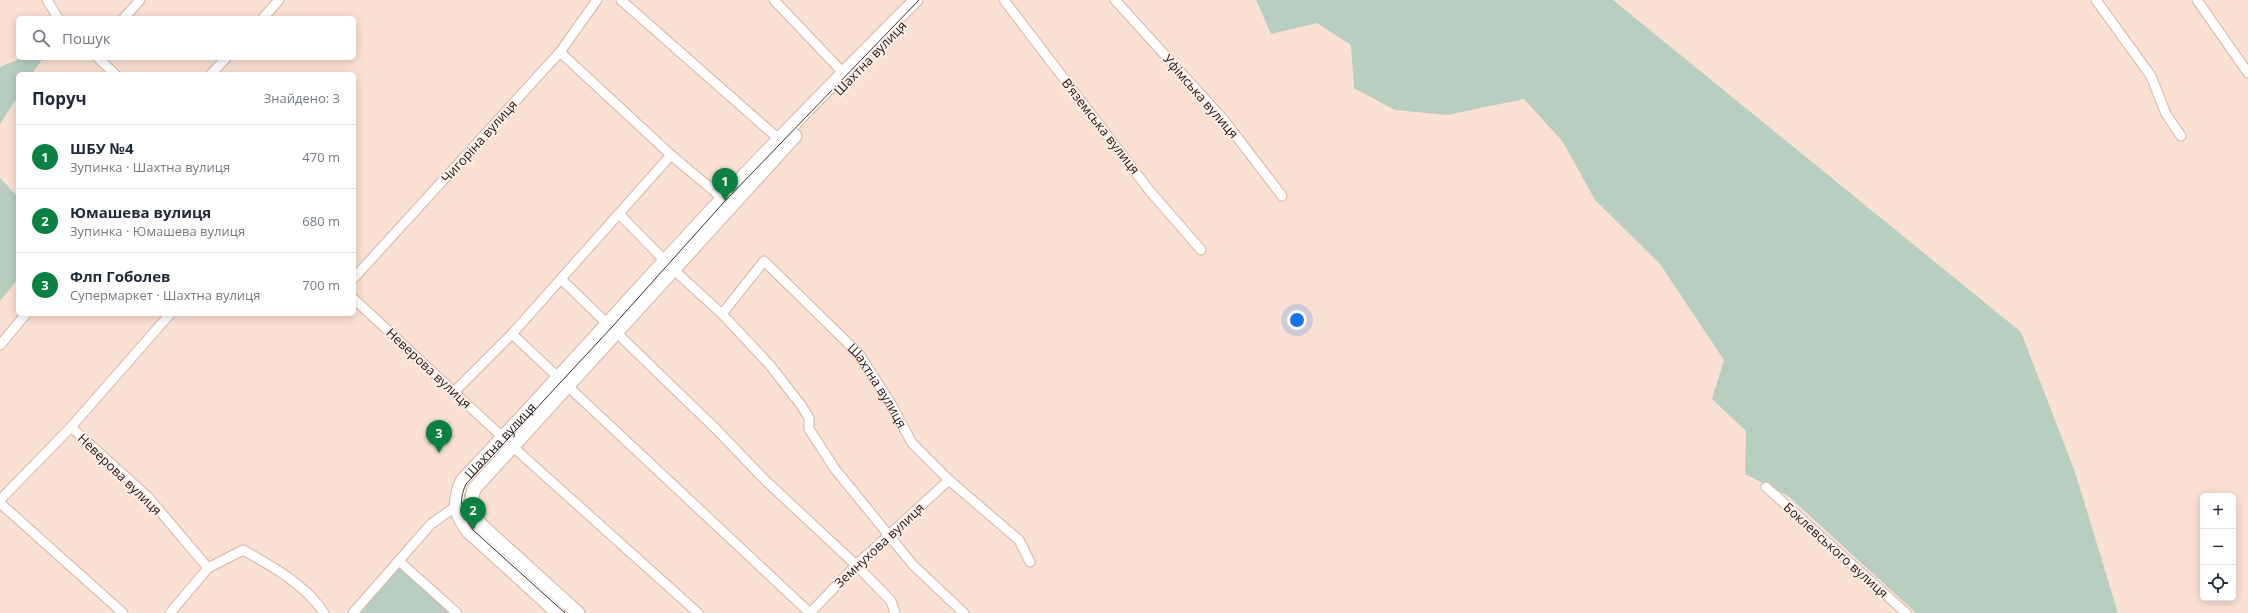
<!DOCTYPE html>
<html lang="uk">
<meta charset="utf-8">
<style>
:root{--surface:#fff;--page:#f6f6f7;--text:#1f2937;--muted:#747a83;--line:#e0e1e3;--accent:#0b8043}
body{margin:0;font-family:"Open Sans",sans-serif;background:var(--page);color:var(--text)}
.controls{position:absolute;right:12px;bottom:12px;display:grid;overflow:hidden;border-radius:6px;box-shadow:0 2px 10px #0003}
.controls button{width:36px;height:36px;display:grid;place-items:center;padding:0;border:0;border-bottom:1px solid var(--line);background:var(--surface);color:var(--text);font:20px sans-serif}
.you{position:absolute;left:1297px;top:320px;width:14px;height:14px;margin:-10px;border:3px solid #fff;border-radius:50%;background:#1a73e8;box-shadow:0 0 0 6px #1a73e833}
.badge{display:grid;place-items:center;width:26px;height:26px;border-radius:50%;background:var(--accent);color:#fff;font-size:13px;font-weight:700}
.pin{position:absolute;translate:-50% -33px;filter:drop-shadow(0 1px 2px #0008)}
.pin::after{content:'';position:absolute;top:21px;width:14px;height:12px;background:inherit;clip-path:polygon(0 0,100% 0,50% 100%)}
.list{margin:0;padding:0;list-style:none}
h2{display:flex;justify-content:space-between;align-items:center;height:52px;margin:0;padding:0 16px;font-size:17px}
h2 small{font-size:13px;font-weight:400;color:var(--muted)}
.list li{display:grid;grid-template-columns:26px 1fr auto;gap:12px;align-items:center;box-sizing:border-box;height:64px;padding:0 16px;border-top:1px solid var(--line)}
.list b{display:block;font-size:15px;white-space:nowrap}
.list p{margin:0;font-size:13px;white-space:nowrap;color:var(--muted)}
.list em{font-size:13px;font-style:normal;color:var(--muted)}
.icon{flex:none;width:22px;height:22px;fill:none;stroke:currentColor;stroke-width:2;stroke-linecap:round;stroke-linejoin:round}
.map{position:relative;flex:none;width:2248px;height:613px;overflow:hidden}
.search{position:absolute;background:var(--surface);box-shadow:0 2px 10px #0003;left:16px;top:16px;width:340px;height:44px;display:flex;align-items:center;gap:10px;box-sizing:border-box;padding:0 14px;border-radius:6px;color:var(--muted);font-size:15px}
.panel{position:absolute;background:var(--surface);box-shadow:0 2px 10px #0003;left:16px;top:72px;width:340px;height:244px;border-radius:6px}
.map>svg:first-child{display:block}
.green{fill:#b7cec0}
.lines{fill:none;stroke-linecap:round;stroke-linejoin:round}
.street-casing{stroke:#d4b5a5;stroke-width:11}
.secondary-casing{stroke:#d4b5a5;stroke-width:15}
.street{stroke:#fff;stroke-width:9}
.secondary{stroke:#fff;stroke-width:13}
.tram{stroke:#392c26;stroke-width:1}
.labels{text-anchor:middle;stroke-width:3.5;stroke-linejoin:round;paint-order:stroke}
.street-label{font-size:13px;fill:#231812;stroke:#fff1eb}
</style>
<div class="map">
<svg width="2248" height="613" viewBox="0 0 2248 613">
<rect width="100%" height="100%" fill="#fbe1d4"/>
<g class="green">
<polygon points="1256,0 1613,0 2021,332 2075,472 2118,613 1916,613 1788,496 1745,474 1746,431 1712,399 1724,360 1660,264 1595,200 1563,142 1524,99 1447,115 1395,110 1354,88 1351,45 1317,23 1271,34"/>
<polygon points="22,58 43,58 32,74 18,74 18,96 0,124 0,67"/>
<polygon points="0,178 18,197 18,279 0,301"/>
<polygon points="401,566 452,613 360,613"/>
</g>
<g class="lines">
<defs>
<g id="street">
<polyline points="47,0 58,18"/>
<polyline points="621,0 780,140"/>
<polyline points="774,0 849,79"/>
<polyline points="1004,0 1149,190 1201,250"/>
<polyline points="1115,0 1224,120 1282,196"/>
<polyline points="2096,0 2151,76 2166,114 2181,136"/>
<polyline points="2197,0 2248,73"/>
<polyline points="124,18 140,0"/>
<polyline points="263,18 279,0"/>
<polyline points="560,52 671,155 727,202"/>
<polyline points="98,58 115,74"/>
<polyline points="211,74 226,58"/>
<polyline points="619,214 674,270 722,314 769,364 801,405 809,418 809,429 835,469 913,565 964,613"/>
<polyline points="354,278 560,52 597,0"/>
<polyline points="561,279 716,429 765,480 856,565 891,601 895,613"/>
<polyline points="354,299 512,446 698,613"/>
<path id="s1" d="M722 314 764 261 859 354 891 404 912 443 949 480 1019 540 1030 562"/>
<polyline points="512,334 810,613"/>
<polyline points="0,345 26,314"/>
<polyline points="454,392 512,334 671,155"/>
<polyline points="71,427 148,497 208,568 170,613"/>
<polyline points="1766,487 1906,613"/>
<polyline points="0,500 71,427 170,314"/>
<polyline points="0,503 123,613"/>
<polyline points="399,561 457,613"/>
<path d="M208 568 243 550C272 566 306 585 324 613"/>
<polyline points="353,613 431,524 455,507"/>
<polyline points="810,613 856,565 949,480"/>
</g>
<g id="secondary">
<path id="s2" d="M558 613 469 532C455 515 453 502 462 481 550 388 634 293 721 200 784 132 850 66 916 0"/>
<path d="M578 613 481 525C472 512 469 504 474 489L795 136"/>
</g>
</defs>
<use href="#street" class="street-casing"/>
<use href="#secondary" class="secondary-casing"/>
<use href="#street" class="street"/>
<use href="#secondary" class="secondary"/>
<path class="tram" d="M565 613 473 530C461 514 458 502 466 484L612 327 725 201 919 0"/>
</g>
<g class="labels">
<g class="street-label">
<text transform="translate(870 58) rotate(-46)" y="5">Шахтна вулиця</text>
<text transform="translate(1201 96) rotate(49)" y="5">Уфімська вулиця</text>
<text transform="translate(1101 126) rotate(52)" y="5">В’яземська вулиця</text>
<text transform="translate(479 141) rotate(-48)" y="5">Чигоріна вулиця</text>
<text transform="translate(429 368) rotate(43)" y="5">Неверова вулиця</text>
<text dy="5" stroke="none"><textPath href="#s1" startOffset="237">Шахтна вулиця</textPath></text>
<text dy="5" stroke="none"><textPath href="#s2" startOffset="231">Шахтна вулиця</textPath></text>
<text transform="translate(120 474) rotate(44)" y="5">Неверова вулиця</text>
<text transform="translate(879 545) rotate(-43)" y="5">Земнухова вулиця</text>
<text transform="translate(1836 550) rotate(42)" y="5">Боклевського вулиця</text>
</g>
</g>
</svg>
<div class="controls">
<button>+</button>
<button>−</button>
<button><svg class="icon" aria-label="locate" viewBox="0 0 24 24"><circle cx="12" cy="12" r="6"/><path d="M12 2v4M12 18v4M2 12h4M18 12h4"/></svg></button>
</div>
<div class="you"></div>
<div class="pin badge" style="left:725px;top:201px">1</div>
<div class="pin badge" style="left:473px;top:530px">2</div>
<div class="pin badge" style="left:439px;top:453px">3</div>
<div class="search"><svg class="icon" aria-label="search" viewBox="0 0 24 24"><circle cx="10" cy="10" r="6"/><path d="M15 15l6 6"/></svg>Пошук</div>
<section class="panel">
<h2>Поруч<small>Знайдено: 3</small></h2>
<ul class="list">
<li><span class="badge">1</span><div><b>ШБУ №4</b><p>Зупинка · Шахтна вулиця</p></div><em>470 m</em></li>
<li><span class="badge">2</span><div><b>Юмашева вулиця</b><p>Зупинка · Юмашева вулиця</p></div><em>680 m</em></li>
<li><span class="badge">3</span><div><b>Флп Гоболев</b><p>Супермаркет · Шахтна вулиця</p></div><em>700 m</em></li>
</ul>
</section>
</div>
